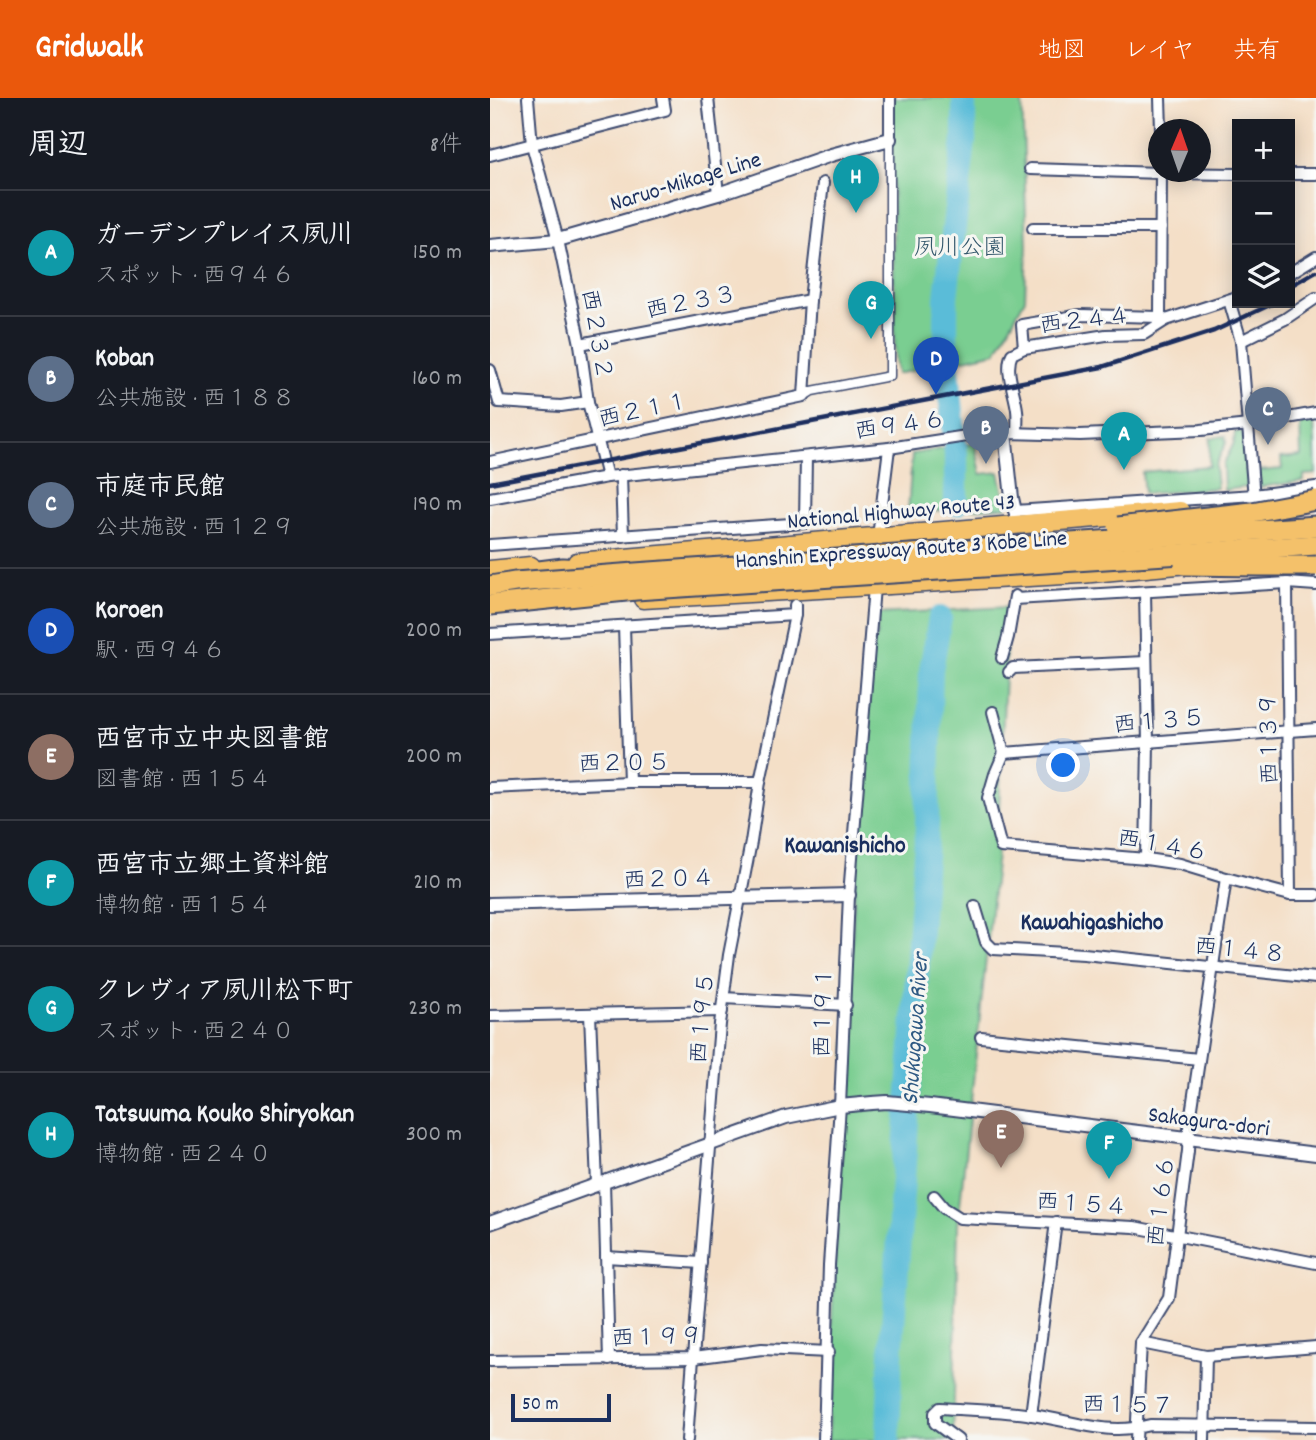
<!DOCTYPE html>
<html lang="ja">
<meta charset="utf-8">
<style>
:root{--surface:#171b24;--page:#242831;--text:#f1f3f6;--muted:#9ea1a6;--line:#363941;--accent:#ea580c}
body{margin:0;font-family:Dekko,"Klee One",sans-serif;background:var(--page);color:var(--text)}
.controls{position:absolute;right:21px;top:21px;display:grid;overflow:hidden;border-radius:0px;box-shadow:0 4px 18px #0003}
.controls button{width:63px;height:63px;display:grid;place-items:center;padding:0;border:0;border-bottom:2px solid var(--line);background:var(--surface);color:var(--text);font:35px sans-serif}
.compass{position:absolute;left:658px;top:21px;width:63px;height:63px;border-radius:50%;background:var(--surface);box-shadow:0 4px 18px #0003;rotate:2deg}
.scale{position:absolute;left:21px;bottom:18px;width:100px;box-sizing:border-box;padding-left:7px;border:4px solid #1b2f5e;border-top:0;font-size:19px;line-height:24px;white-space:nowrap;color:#1b2f5e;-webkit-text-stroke:5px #f6f6f2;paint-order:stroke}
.you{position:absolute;left:574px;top:668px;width:24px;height:24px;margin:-18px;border:5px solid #fff;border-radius:50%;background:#1a73e8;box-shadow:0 0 0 10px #1a73e833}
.badge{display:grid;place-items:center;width:46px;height:46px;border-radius:50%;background:var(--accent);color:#fff;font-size:23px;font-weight:700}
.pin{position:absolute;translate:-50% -58px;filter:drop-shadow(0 2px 4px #0008)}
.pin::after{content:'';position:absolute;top:37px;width:24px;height:21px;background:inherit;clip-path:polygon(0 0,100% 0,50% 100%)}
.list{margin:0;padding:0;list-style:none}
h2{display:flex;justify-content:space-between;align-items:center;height:91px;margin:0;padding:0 28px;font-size:30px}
h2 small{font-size:23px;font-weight:400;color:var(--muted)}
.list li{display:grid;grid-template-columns:46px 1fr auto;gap:21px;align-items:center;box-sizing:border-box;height:126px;padding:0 28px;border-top:2px solid var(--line)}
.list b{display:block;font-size:26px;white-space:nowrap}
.list p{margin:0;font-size:23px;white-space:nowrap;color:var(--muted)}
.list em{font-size:23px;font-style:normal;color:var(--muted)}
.icon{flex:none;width:38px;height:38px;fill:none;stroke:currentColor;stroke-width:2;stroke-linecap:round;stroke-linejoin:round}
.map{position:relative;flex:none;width:826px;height:1342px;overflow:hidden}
header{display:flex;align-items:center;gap:42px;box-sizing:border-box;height:98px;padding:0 35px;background:var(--accent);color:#fff}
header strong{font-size:33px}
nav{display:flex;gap:38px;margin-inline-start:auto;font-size:24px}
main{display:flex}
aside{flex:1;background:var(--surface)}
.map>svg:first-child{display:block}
.green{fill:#7ace91;stroke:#4a7e78;stroke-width:2}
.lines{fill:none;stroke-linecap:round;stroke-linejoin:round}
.river{stroke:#5abcd8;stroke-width:24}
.pedestrian-casing{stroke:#3c496e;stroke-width:11}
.minor-casing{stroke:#3c496e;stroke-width:14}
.tertiary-casing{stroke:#3c496e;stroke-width:16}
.trunk-casing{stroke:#3c496e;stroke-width:21}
.motorway-casing{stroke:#3c496e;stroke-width:23}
.pedestrian{stroke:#fff;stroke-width:8}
.minor{stroke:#fff;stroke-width:10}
.tertiary{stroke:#fff;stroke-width:12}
.trunk{stroke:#f4c16a;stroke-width:18}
.motorway{stroke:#f4c16a;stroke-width:19}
.rail{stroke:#1b2f5e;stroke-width:4.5}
.motorway-bridge-casing{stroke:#3c496e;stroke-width:23;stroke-linecap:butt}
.motorway-bridge{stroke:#f4c16a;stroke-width:19}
.labels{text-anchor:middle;stroke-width:6;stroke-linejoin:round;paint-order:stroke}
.street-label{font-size:23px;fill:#1b2f5e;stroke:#f6f6f2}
.park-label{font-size:23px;fill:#33576b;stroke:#f6f6f2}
.neighbourhood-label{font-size:24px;font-weight:bold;fill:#1b2f5e;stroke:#f6f6f2}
.water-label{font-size:24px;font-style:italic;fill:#2e5983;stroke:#f6f6f2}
</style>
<header>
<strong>Gridwalk</strong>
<nav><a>地図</a><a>レイヤ</a><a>共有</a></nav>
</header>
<main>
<aside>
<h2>周辺<small>8件</small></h2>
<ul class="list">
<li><span class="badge" style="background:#0f9aa8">A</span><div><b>ガーデンプレイス夙川</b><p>スポット · 西９４６</p></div><em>150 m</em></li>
<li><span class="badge" style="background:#5c6f8a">B</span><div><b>Koban</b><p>公共施設 · 西１８８</p></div><em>160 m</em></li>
<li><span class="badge" style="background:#5c6f8a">C</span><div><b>市庭市民館</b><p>公共施設 · 西１２９</p></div><em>190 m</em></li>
<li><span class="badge" style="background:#1a4fb4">D</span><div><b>Koroen</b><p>駅 · 西９４６</p></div><em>200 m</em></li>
<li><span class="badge" style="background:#8d6e63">E</span><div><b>西宮市立中央図書館</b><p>図書館 · 西１５４</p></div><em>200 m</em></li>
<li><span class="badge" style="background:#0f9aa8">F</span><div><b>西宮市立郷土資料館</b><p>博物館 · 西１５４</p></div><em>210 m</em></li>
<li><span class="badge" style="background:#0f9aa8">G</span><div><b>クレヴィア夙川松下町</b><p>スポット · 西２４０</p></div><em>230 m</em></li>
<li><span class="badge" style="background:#0f9aa8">H</span><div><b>Tatsuuma Kouko Shiryokan</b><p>博物館 · 西２４０</p></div><em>300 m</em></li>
</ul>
</aside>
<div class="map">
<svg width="826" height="1342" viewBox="0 0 826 1342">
<rect width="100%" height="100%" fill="#f6f6f2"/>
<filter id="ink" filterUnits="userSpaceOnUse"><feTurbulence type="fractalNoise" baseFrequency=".0143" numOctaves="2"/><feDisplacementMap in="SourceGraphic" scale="14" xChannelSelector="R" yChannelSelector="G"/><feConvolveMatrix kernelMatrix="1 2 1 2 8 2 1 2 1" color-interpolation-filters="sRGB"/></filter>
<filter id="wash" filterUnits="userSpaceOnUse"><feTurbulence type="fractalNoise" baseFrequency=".00686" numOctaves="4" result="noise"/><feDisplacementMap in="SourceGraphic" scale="28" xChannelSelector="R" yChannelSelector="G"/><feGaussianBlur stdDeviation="1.57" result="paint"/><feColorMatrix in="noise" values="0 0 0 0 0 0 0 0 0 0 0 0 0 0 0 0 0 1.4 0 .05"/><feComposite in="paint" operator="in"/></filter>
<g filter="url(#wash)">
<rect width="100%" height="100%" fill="#f4dfc7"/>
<g class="green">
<polygon points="401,0 532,0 537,148 535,201 506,254 407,276 405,261"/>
<polygon points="824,324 826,376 814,377 814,383 770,389 769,373 792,371 791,360 811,358 810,325"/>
<polygon points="745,334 753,334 758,389 734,392 733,367 744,345"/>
<polygon points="735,338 736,345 725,368 727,390 654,396 652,374 719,368 720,340"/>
<polygon points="485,345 491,376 509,374 517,409 418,414 422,356"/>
<polygon points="518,509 507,756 468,1126 463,1342 338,1342 339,1273 366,765 381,550 387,538 387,516"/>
</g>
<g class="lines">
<g class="river">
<polyline points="466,406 466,357 456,251 456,199 474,42 474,0"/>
<polyline points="398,1342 400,1272 437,728 441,572 450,520"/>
</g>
</g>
</g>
<g filter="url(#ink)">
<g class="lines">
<defs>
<polyline id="pedestrian" points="314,298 322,293 400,278 400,41"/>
<g id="minor">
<polyline points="38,0 42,47 68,142 90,246 98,304 117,379"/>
<polyline points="218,0 228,96"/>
<polyline points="400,0 400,41"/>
<polyline points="670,0 671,32"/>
<polyline points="0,57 175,12 173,0"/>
<polyline points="540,71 671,75 747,76"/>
<polyline points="800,76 826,76"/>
<polyline points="543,130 671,130"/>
<polyline points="800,175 826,159"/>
<polyline points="739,202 751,243 764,400"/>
<polyline points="670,219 671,74"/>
<polyline points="751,243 795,221 826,200"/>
<polyline points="90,246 320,202"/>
<polyline points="534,250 532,227 591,217 670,219 676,222"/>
<polyline points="0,272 9,304 71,308 98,304"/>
<path d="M527 335C527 327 528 320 527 312 525 294 514 272 522 256L534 250 616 237 654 236 676 222 747 199"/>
<polyline points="0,364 314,298 320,202 333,85"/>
<polyline points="131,377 133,438"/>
<polyline points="0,400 117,379 399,350 483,337 515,335 590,337 711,332 759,327 826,315"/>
<polyline points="525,418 525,413 764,397 826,389"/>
<polyline points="388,439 399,350"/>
<polyline points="0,447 315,425 316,359"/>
<polyline points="797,485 800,797"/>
<polyline points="655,494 658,645 656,761"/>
<polyline points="525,501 797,485 826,487"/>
<polyline points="134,528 139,684"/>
<polyline points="0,536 305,517"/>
<polyline points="512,560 518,539 525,498"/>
<polyline points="519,574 523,570 656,564"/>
<polyline points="503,614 514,655"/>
<polyline points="514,655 505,676 498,700 511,749 656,761 690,766 736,780 800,797 826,797"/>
<polyline points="514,655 826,631"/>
<polyline points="0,690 139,684 270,684"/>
<polyline points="485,808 496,844 503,851 594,856 826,880"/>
<polyline points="234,900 356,907"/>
<polyline points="100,916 107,1086"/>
<polyline points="0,918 232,913"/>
<polyline points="491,939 709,961"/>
<polyline points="114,1084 119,1262"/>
<polyline points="444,1098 454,1110 470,1120 644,1129 826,1165"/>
<polyline points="116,1159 211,1165"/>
<polyline points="651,1245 716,1258 826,1249"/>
<polyline points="0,1263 203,1260 272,1251 339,1254"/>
<polyline points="541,1317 566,1124"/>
<polyline points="197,1342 203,1260 230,926 239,857 261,744 270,684 305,517 305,507"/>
<polyline points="334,1342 339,1167 350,1008 359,797 384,489"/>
<path d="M468 1342 445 1325V1315L450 1310C480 1312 512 1312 542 1317 584 1323 616 1338 660 1327L826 1329"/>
<polyline points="646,1342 651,1245 679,1200 698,1053 699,1030 736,780"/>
<polyline points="714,1342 716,1258"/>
</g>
<g id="tertiary">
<polyline points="0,148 68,142 228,96 341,57 400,41"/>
<polyline points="515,335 522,400 525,413"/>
<polyline points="0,806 359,797"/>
<polyline points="0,1125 296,1019 350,1008 382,1005 397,1004 440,1008 826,1056"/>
</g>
<g id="trunk">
<polyline points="87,464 690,413"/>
<polyline points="0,472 41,468"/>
<polyline points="153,501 591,476 709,465"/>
</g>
<polyline id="motorway" points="25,476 73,470 107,472"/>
</defs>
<use href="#pedestrian" class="pedestrian-casing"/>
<use href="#minor" class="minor-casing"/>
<use href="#tertiary" class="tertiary-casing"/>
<use href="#trunk" class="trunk-casing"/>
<use href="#motorway" class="motorway-casing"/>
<use href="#pedestrian" class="pedestrian"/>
<use href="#minor" class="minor"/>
<use href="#tertiary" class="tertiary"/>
<use href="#trunk" class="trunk"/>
<use href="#motorway" class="motorway"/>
<g class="rail">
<polyline points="800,188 826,173"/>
<polyline points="0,385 612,269 724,233 784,205"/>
</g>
<defs>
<g id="motorway-bridge">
<polyline points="628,429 762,414 826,402"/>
<polyline points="694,467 769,468 826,468"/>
<polyline points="0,488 25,484 145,475 826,428"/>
<polyline points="0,507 146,492 826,447"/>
</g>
</defs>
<use href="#motorway-bridge" class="motorway-bridge-casing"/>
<use href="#motorway-bridge" class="motorway-bridge"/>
</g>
</g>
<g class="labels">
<g class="street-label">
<text transform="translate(195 82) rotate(-17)" y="8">Naruo-Mikage Line</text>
<text transform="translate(201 203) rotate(-11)" y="8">西２３３</text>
<text transform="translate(595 221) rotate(-7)" y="8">西２４４</text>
<text transform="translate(108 236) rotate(80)" y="8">西２３２</text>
<text transform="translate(153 311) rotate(-12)" y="8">西２１１</text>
<text transform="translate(410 326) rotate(-8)" y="8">西９４６</text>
<text transform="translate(411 412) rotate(-5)" y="8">National Highway Route 43</text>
<text transform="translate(411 450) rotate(-4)" y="8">Hanshin Expressway Route 3 Kobe Line</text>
<text transform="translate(669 622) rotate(-5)" y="8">西１３５</text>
<text transform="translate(778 641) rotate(-91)" y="8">西１３９</text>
<text transform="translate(134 664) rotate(-1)" y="8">西２０５</text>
<text transform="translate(673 746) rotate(10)" y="8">西１４６</text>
<text transform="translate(179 780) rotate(-2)" y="8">西２０４</text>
<text transform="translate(750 851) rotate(6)" y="8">西１４８</text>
<text transform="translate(332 914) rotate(-88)" y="8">西１９１</text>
<text transform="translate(211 920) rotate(-85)" y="8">西１９５</text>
<text transform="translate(719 1022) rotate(7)" y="8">Sakagura-dori</text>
<text transform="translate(670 1103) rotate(-83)" y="8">西１６６</text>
<text transform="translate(592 1105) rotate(4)" y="8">西１５４</text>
<text transform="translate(167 1238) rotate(-2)" y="8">西１９９</text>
<text transform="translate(638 1306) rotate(1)" y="8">西１５７</text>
</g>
<g class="park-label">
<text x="470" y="156">夙川公園</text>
</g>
<g class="neighbourhood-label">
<text x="355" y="754">Kawanishicho</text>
<text x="602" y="831">Kawahigashicho</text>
</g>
<g class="water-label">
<text transform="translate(424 931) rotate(-86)" y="8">Shukugawa River</text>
</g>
</g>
</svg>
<div class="controls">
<button>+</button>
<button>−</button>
<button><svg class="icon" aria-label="layers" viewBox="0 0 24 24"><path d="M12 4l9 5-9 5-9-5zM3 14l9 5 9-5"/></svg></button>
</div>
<svg class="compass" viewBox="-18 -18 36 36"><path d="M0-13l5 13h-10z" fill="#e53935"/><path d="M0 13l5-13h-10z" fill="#9ea1a6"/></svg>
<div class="scale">50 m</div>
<div class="you"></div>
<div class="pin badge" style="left:634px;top:372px;background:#0f9aa8">A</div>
<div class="pin badge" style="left:496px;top:366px;background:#5c6f8a">B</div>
<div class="pin badge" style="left:778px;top:347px;background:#5c6f8a">C</div>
<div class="pin badge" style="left:446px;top:297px;background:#1a4fb4">D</div>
<div class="pin badge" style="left:511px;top:1070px;background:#8d6e63">E</div>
<div class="pin badge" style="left:619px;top:1081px;background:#0f9aa8">F</div>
<div class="pin badge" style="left:381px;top:241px;background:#0f9aa8">G</div>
<div class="pin badge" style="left:366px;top:115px;background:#0f9aa8">H</div>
</div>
</main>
